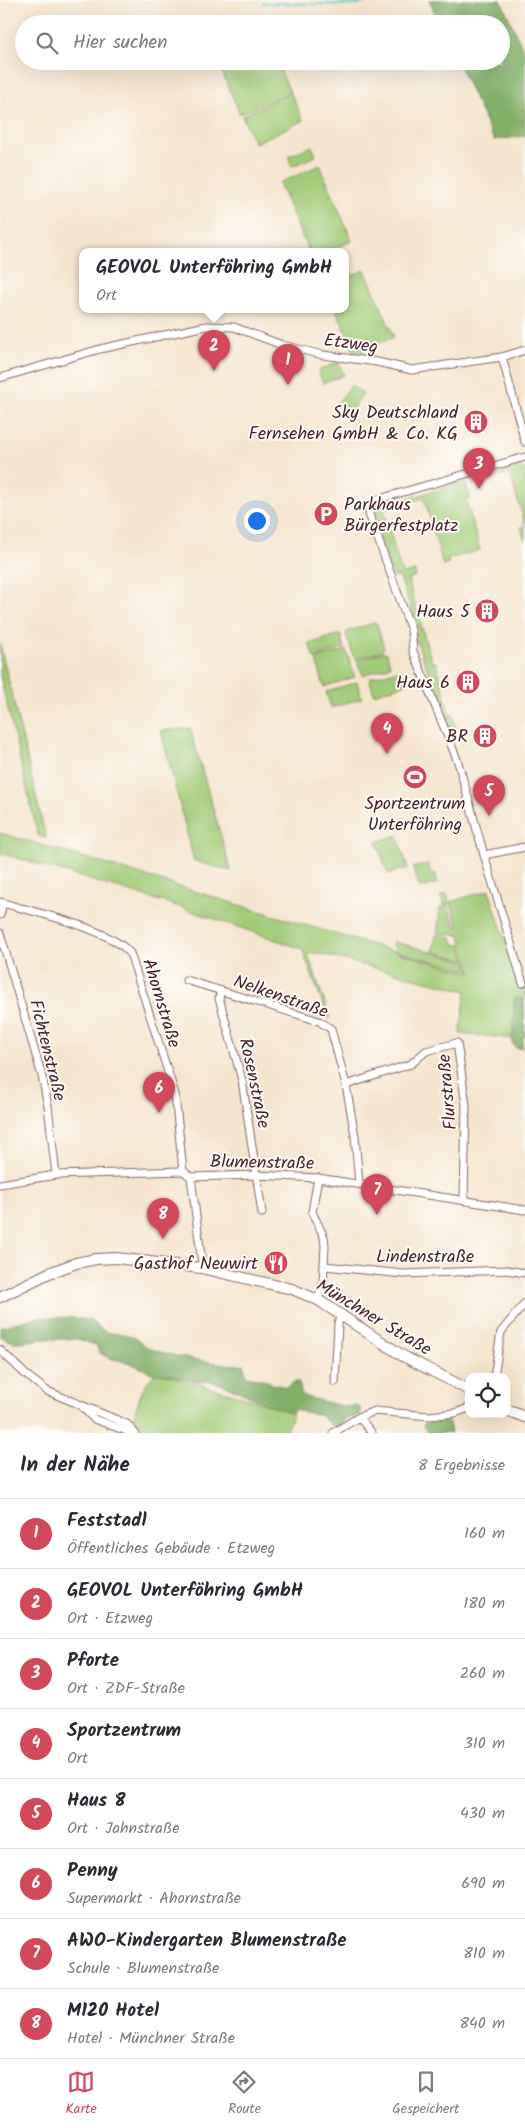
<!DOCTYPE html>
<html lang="de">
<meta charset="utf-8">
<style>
:root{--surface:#fff;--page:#f2f2f3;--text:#2b2b33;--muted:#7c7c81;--line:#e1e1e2;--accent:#d1495b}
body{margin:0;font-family:Kalam,sans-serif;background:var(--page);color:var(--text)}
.controls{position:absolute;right:15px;bottom:15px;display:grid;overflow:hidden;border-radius:10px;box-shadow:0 5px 20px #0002}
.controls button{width:45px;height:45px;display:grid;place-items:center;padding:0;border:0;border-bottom:1px solid var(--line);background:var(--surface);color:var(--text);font:25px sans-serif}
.you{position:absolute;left:256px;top:520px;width:18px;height:18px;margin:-12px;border:4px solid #fff;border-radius:50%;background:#1a73e8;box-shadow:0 0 0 8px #1a73e833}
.badge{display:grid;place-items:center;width:32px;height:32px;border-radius:50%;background:var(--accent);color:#fff;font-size:16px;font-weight:700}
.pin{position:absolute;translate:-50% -41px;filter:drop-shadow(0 1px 2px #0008)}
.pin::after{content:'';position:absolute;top:26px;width:18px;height:15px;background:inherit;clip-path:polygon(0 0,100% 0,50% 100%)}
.popup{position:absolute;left:79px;top:248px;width:270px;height:65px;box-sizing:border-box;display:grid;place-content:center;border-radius:10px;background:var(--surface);filter:drop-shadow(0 1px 4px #0005);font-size:16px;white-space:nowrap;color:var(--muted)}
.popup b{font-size:19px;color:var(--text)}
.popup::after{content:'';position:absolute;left:50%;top:100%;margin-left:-10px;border:10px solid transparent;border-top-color:var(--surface)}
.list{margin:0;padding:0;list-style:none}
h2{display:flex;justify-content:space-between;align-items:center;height:65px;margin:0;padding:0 20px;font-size:21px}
h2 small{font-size:16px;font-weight:400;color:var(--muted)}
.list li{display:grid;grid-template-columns:32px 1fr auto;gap:15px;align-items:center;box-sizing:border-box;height:70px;padding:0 20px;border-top:1px solid var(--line)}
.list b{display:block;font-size:19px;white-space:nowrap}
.list p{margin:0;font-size:16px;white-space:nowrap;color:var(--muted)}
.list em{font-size:16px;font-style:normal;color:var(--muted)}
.icon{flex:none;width:28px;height:28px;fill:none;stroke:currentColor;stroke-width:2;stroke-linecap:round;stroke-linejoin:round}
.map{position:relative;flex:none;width:525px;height:1433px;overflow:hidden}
.search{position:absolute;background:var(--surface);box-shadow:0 5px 20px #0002;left:15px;right:15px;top:15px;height:55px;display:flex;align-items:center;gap:12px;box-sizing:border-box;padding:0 18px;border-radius:28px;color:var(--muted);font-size:19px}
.sheet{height:625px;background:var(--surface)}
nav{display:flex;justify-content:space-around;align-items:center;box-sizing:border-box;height:70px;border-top:1px solid var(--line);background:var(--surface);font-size:14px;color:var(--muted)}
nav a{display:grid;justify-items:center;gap:2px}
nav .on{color:var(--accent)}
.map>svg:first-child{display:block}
.green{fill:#a0cb77;stroke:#757551}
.forest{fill:#80af68;stroke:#65674a}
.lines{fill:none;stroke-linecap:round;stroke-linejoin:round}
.stream{stroke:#5cc8d4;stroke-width:2}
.street-casing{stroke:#866464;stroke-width:9}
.secondary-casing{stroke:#866464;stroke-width:12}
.street{stroke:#fff;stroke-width:7}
.secondary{stroke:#fff;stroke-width:10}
.labels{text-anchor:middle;stroke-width:4;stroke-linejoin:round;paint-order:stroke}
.street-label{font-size:18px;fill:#4a1f2b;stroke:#fdfcf7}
.poi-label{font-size:18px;fill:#4a1f2b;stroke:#fdfcf7;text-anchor:end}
</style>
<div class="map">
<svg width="525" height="1433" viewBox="0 0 525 1433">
<rect width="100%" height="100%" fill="#fdfcf7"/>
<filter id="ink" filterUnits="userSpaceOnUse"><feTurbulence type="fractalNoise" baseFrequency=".02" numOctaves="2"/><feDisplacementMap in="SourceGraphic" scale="10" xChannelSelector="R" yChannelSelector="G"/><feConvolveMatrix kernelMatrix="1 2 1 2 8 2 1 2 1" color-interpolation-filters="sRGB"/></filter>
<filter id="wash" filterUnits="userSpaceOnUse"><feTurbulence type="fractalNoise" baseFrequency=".0096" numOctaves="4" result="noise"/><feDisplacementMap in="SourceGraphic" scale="20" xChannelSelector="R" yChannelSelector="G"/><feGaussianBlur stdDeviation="1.12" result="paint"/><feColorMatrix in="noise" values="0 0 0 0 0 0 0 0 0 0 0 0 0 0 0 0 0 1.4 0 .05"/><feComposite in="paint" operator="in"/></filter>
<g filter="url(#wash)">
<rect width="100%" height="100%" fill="#f6e5ce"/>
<g class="green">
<polygon points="217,61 276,61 290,92 240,114"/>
<polygon points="291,93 303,121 255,143 242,116"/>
<polygon points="312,146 316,156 292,166 288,156"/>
<polygon points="320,165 352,241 326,252 309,252 279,183"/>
<polygon points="365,270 394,337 355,354 336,310 345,310 345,278"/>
<polygon points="338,362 344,375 323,383 318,371"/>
<polygon points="351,385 363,394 349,413 337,404"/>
<polygon points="521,466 525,470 525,541 521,527 525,525 510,474 474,484 473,480"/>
<polygon points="466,482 470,499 466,500 480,550 448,559 449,563 443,565 424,498 384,510 402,574 415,571 416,576 408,579 432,663 436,662 450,715 453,715 456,730 450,731 414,634 419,631 399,576 394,578 374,526 376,507"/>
<polygon points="374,623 377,624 384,648 382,651 356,659 354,658 346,634 348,631"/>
<polygon points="340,634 344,648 314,658 309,644"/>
<polygon points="0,644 46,838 38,836 0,676"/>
<polygon points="346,650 355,677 324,687 316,659"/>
<polygon points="384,652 387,653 390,665 389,667 363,675 357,662 358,660"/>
<polygon points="402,669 406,684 374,694 369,678"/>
<polygon points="357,682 362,698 331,708 326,692"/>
<polygon points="190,728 231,871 194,861 161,731"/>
<path d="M0 833C158 878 313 930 471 973L460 935 437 933 440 908 448 905 455 926 458 927 451 903 444 905 440 896 447 894 450 902 489 890 518 981 525 985V999L515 998 513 1039 460 1034 466 991 316 953 308 954 330 1018H328L302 949 177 906 0 853Z"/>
<polygon points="397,835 408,868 388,874 377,842"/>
<polygon points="428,864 431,874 435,873 438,883 420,888 413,868"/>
<polygon points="436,935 451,937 455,945 461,945 466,960 433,952"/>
<polygon points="392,941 467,962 471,971 395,951"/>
<path d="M159 1373 237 1395 293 1413 285 1433H142L132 1424C136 1409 143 1377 159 1373Z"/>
</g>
<g class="forest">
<polygon points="429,0 501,0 525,54 525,136 494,140 457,61 501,61 501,24 440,24"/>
<polygon points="515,998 524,999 525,1037 523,1037 522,1048 516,1048 512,1043"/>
<path d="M38 1317C56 1318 73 1316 91 1321 97 1323 100 1330 106 1332 113 1334 121 1333 128 1335 136 1337 141 1343 147 1347 159 1354 232 1368 244 1364L246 1376 267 1380 272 1384 287 1387 294 1382H299L301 1393 306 1397 346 1407 356 1405 360 1408 361 1414 354 1417 345 1418 342 1425 334 1427 319 1415 294 1410 292 1413 269 1405 224 1385 209 1381 200 1382 165 1374H154L130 1363 109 1358 100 1353 96 1345 78 1339H43L21 1342H13L0 1336V1327Z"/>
<polygon points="433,1420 446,1420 449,1423 451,1433 427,1433 423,1425"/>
</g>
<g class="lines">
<polyline class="stream" points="263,3 356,5 373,0"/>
</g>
</g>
<g filter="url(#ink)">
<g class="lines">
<defs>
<g id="street">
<polyline points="502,357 525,442"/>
<polyline points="0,378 100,349 206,326 234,327 282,345 323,355 377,362 412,370 502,357 525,350"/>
<polyline points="484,855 525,847"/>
<path d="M0 902C35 913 107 927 130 953L175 1094 183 1171"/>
<polyline points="0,915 3,903"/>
<polyline points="0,933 42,1076 48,1106 56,1175"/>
<polyline points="186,980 319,1021 331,1029 346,1085 355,1136 359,1184"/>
<polyline points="523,983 484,855 458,762 413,651 411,630 369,514 370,506 379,499 525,457"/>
<polyline points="221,991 219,998 242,1080 262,1213"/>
<polyline points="346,1085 411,1064 426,1051 457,1043 466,1105 464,1200"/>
<polyline points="183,1171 191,1177 257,1175 318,1178 525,1210"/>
<polyline points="191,1177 202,1263 201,1268"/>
<polyline points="318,1178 312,1212 324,1237 325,1246 323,1284 318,1300"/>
<polyline points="0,1184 56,1175 183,1171"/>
<polyline points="325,1266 403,1274 507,1270 525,1273"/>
<polyline points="0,1350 25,1374 47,1391 127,1424 135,1433"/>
<polyline points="494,1377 501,1332 525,1303"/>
<polyline points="335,1382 338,1324 341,1314"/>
<polyline points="83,1408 94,1419 132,1433"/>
<polyline points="359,1417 372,1433"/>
<polyline points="333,1433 359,1417 375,1411 429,1416 455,1413 469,1408"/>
</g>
<g id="secondary">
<polyline points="0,1297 49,1273 76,1263 96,1259 116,1258 201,1268 292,1289 318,1300 403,1356 469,1390"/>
<polyline points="506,1410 525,1417"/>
</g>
</defs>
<use href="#street" class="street-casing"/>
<use href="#secondary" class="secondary-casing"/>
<use href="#street" class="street"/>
<use href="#secondary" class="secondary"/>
</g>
</g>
<defs>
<symbol id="building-disc" viewBox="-11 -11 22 22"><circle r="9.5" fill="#d1495b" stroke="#fdfcf7"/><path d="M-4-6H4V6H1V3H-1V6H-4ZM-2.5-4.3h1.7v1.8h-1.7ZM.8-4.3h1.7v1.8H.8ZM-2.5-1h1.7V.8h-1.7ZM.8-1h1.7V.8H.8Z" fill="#fff"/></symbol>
<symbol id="parking-disc" viewBox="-11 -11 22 22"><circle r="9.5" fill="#d1495b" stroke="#fdfcf7"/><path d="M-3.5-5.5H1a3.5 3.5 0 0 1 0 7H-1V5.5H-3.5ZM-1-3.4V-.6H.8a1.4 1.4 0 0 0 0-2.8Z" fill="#fff"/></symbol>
<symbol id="stadium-disc" viewBox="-11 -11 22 22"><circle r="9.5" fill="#d1495b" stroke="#fdfcf7"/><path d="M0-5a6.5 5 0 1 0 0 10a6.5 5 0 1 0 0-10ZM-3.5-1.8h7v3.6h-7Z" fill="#fff"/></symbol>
<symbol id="restaurant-disc" viewBox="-11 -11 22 22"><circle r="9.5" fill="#d1495b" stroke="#fdfcf7"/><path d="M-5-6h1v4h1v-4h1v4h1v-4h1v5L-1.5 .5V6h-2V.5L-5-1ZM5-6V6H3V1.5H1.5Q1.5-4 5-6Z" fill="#fff"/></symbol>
</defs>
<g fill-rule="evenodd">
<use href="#building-disc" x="462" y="408" width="28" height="28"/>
<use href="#parking-disc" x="312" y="500" width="28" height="28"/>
<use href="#building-disc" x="473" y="597" width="28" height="28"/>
<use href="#building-disc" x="454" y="668" width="28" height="28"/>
<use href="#building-disc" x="471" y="722" width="28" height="28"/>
<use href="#stadium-disc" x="401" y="763" width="28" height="28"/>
<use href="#restaurant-disc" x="262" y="1249" width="28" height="28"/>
</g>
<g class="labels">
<g class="street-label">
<text transform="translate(351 343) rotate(8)" y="6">Etzweg</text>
<text transform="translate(281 996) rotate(19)" y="6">Nelkenstraße</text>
<text transform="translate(162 1003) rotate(73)" y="6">Ahornstraße</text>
<text transform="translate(48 1050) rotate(76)" y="6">Fichtenstraße</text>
<text transform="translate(255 1083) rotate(78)" y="6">Rosenstraße</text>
<text transform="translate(447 1092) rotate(-95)" y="6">Flurstraße</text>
<text transform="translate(262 1162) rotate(1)" y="6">Blumenstraße</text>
<text x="425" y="1262">Lindenstraße</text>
<text transform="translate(374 1317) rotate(31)" y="6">Münchner Straße</text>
</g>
<g class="poi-label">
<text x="458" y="418">Sky Deutschland<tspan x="458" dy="21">Fernsehen GmbH &amp; Co. KG</tspan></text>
<text x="344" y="510" text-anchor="start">Parkhaus<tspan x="344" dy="21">Bürgerfestplatz</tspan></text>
<text x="470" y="617">Haus 5</text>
<text x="450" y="688">Haus 6</text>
<text x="468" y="742">BR</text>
<text x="415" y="809" text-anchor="middle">Sportzentrum<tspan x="415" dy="21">Unterföhring</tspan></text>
<text x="258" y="1269">Gasthof Neuwirt</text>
</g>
</g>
</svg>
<div class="controls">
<button><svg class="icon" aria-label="locate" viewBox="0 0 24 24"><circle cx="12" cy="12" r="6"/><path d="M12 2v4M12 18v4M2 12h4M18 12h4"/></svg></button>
</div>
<div class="you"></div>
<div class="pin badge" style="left:288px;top:385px">1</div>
<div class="pin badge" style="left:214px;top:371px">2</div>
<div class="popup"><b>GEOVOL Unterföhring GmbH</b>Ort</div>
<div class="pin badge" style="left:479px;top:489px">3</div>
<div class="pin badge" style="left:387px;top:754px">4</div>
<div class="pin badge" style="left:489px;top:816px">5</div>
<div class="pin badge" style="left:159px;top:1113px">6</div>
<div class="pin badge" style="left:377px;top:1215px">7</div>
<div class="pin badge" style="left:163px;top:1239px">8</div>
<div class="search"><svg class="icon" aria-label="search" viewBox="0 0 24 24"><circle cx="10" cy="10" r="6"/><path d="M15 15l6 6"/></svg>Hier suchen</div>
</div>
<section class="sheet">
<h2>In der Nähe<small>8 Ergebnisse</small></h2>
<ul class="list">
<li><span class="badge">1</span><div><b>Feststadl</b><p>Öffentliches Gebäude · Etzweg</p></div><em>160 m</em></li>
<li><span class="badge">2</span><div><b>GEOVOL Unterföhring GmbH</b><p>Ort · Etzweg</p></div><em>180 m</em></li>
<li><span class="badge">3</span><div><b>Pforte</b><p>Ort · ZDF-Straße</p></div><em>260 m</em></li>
<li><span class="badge">4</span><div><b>Sportzentrum</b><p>Ort</p></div><em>310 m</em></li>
<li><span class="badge">5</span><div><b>Haus 8</b><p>Ort · Jahnstraße</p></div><em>430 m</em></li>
<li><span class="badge">6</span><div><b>Penny</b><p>Supermarkt · Ahornstraße</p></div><em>690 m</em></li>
<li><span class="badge">7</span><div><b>AWO-Kindergarten Blumenstraße</b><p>Schule · Blumenstraße</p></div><em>810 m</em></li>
<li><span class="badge">8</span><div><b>M120 Hotel</b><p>Hotel · Münchner Straße</p></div><em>840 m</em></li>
</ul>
</section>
<nav>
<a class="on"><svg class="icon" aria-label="map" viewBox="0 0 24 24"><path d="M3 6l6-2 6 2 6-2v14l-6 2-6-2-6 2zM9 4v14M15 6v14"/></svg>Karte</a>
<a><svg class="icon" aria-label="directions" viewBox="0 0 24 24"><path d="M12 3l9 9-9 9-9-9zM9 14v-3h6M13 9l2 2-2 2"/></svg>Route</a>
<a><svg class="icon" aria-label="saved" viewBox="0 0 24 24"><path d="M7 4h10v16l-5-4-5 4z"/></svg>Gespeichert</a>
</nav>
